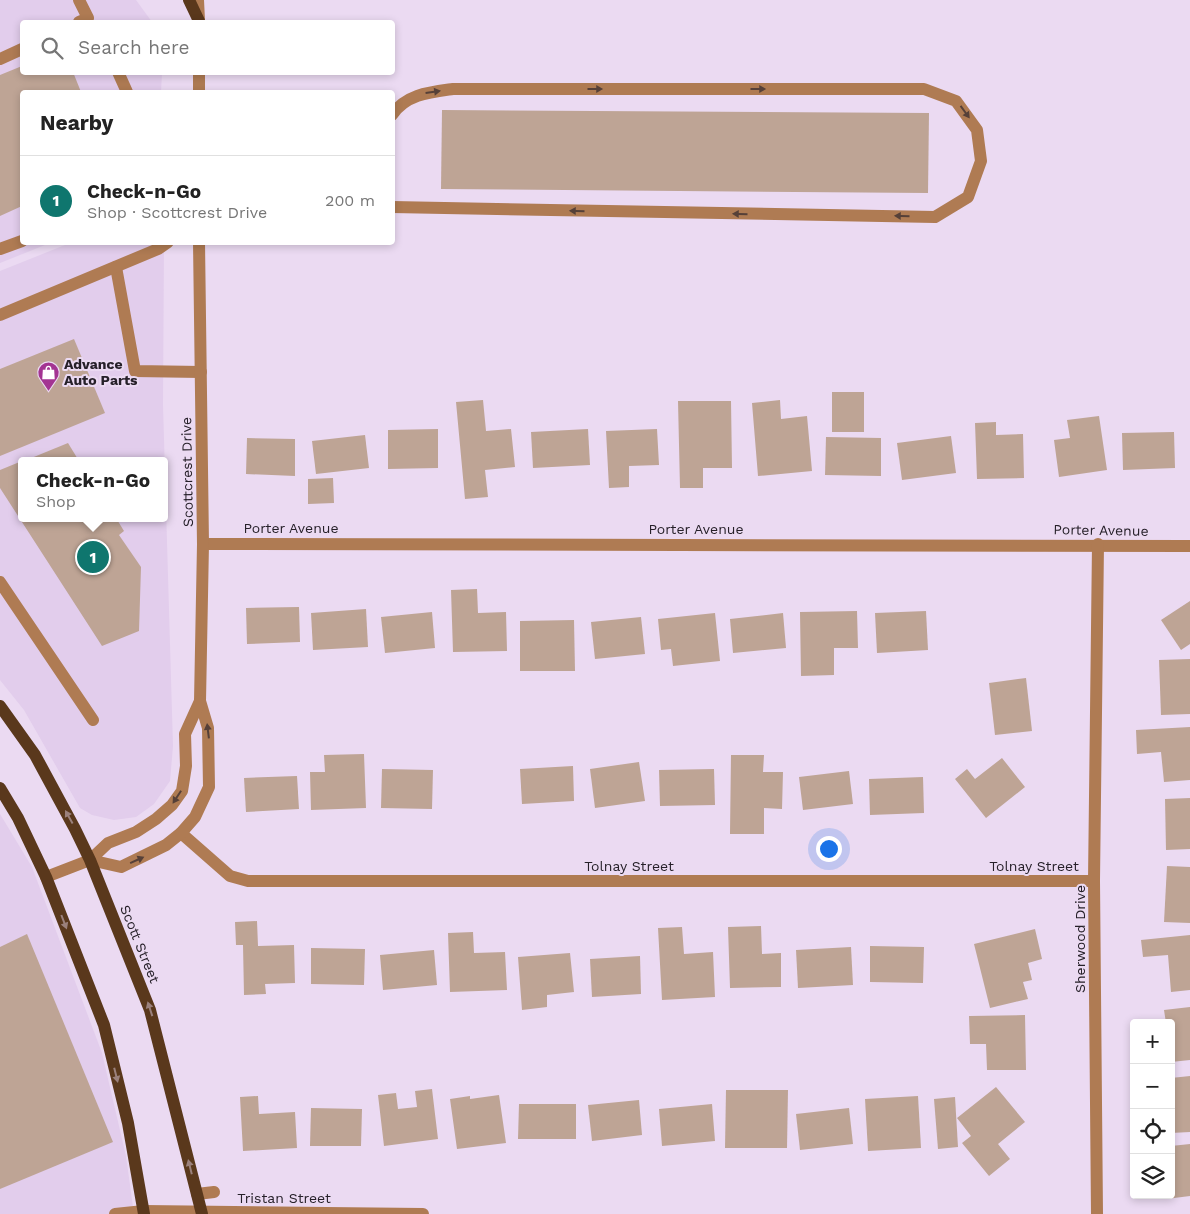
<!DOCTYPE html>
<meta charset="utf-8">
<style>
:root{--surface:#fff;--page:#f2f2f2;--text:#222;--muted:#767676;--line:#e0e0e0;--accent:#0f766e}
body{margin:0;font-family:"Work Sans",sans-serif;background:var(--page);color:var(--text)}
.controls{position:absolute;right:15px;bottom:15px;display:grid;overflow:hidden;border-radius:5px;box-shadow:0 2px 8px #0003}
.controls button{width:45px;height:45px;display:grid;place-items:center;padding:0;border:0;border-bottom:1px solid var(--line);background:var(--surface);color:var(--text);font:25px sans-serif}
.you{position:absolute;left:828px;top:848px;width:18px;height:18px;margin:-12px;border:4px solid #fff;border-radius:50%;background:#1a73e8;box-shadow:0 0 0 8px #1a73e833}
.badge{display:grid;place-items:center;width:32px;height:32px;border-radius:50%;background:var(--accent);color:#fff;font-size:16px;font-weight:700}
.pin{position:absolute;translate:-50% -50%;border:2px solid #fff;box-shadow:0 1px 5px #0006}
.popup{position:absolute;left:18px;top:457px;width:150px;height:65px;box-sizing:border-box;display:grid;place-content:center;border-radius:5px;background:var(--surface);filter:drop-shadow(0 1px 4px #0005);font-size:16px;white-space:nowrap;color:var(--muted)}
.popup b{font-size:19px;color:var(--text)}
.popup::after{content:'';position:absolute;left:50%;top:100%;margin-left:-10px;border:10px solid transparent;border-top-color:var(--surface)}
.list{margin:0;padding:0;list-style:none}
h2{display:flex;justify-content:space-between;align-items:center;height:65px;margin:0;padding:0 20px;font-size:21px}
h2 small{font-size:16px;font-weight:400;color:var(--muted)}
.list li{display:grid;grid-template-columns:32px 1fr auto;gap:15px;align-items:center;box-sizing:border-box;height:90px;padding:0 20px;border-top:1px solid var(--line)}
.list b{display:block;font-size:19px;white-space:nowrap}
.list p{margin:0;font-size:16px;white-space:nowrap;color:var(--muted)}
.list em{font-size:16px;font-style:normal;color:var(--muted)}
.icon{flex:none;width:28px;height:28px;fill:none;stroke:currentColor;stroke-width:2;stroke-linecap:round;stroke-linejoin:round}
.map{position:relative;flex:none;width:1190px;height:1214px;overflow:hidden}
.search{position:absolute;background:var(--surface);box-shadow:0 2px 8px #0003;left:20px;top:20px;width:375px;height:55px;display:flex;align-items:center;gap:12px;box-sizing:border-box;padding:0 18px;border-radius:5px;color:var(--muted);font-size:19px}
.panel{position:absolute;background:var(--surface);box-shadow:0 2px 8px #0003;left:20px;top:90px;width:375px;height:155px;border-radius:5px}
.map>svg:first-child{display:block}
.built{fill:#e2cdec;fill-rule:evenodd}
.building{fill:#bea495}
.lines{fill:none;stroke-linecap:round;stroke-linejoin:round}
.minor{stroke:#af7b53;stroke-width:12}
.major{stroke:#5a381c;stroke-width:12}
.oneway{fill:#564038}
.oneway2{fill:#9b817c}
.labels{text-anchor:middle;stroke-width:4;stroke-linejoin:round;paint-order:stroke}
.poi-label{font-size:14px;font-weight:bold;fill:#262029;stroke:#ebdaf2;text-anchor:start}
.street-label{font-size:14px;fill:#262029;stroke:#ebdaf2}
</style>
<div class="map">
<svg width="1190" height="1214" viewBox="0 0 1190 1214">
<rect width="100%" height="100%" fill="#ebdaf2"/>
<g class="built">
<polygon points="0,0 136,0 152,22 22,22 22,72 162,73 161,92 22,92 22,242 50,243 0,263"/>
<path d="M70 243H164L163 405 173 746 170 781 154 804 136 817 114 820 92 815 80 808 24 710 0 680V271ZM22 461H164V518H22Z"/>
<polygon points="0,814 32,867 102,1053 126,1156 134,1214 0,1214"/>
</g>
<g class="building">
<polygon points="22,66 22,72 73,72 81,92 22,92 22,206 0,216 0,75"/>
<polygon points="442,110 929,113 928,193 441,189"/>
<polygon points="74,339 105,413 0,456 0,369"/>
<rect x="832" y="392" width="32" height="40"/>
<polygon points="483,400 486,431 511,429 515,467 485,470 488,497 465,499 456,402"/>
<polygon points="780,400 781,419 807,416 812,471 758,476 752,403"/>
<polygon points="678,401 731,401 732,468 703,468 703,488 680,488"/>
<polygon points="1099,416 1107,470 1059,477 1054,440 1070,438 1067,420"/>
<polygon points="996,422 996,435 1023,434 1024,478 977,479 975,423"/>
<polygon points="438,429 438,468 388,469 388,430"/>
<polygon points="588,429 590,465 533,468 531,432"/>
<polygon points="657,429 659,465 629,466 629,487 609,488 606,431"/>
<polygon points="1174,432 1175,468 1123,470 1122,433"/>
<polygon points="365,435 369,468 316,474 312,441"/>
<polygon points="951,436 956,473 902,480 897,443"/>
<polygon points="826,437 881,438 881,476 825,475"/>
<polygon points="247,438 295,439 295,476 246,474"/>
<polygon points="68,443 79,461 24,461"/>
<polygon points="22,461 22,518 116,518 124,531 119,535 141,567 139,631 102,646 0,488 0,470"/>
<polygon points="333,478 334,503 308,504 308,479"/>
<polygon points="477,589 478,613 506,612 507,651 453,652 451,590"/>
<polygon points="1190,601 1190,644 1181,650 1161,620"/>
<polygon points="299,607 300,642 247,644 246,608"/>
<polygon points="366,609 368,647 313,650 311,613"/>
<polygon points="857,611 858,648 834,648 834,675 801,676 800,612"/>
<polygon points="926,611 928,650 877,653 875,613"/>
<polygon points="432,612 435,648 385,653 381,617"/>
<polygon points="715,613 720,661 673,666 671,649 661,650 658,619"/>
<polygon points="783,613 786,648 733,653 730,619"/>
<polygon points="641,617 645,654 595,659 591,622"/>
<polygon points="574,620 575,671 520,671 520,621"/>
<polygon points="1190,659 1190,714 1161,715 1159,660"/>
<polygon points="1026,678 1032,731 995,735 989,683"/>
<polygon points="1190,727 1190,780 1164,782 1161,752 1137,754 1136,730"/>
<polygon points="364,754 366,808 311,810 310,772 325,772 324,755"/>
<polygon points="731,755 764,755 763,772 783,772 782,809 764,808 764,834 730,834"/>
<polygon points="1002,758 1025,787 986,818 955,779 967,769 975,779"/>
<polygon points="639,762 645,801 595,808 590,769"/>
<polygon points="573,766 574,801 522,804 520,769"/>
<polygon points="382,769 433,770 432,809 381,808"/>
<polygon points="714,769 715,805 660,806 659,770"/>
<polygon points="849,771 853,804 803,810 799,777"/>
<polygon points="297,776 299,809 246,812 244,778"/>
<polygon points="923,777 924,813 870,815 869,779"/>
<polygon points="1190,798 1190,849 1166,850 1165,799"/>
<polygon points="1167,866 1190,867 1190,923 1164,922"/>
<polygon points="257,921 258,946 294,945 295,983 265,984 266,994 244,995 243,945 236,945 235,922"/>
<polygon points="761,926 762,954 781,953 781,987 730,988 728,927"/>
<polygon points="682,927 684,954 713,952 715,997 662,1000 658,928"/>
<polygon points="1035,929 1042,959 1028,963 1032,980 1023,982 1028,999 990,1008 974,944"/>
<polygon points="473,932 474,953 505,952 507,990 450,992 448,933"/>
<polygon points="27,934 113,1142 0,1189 0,947"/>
<polygon points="1190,935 1190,990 1171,992 1168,955 1143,957 1141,940"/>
<polygon points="870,946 924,947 923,983 870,982"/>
<polygon points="851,947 853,985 798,988 796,950"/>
<polygon points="311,948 365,949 364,985 311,984"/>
<polygon points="434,950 437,985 383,990 380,955"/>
<polygon points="570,953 574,992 547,995 547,1007 522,1010 518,957"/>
<polygon points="640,956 641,994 592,997 590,959"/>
<polygon points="1190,1007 1190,1060 1171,1062 1171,1023 1166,1023 1164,1010"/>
<polygon points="1025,1015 1026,1070 987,1070 986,1044 970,1044 969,1016"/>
<polygon points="1190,1076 1190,1132 1171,1133 1171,1078"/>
<polygon points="996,1087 1025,1122 998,1144 1010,1159 989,1176 962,1143 971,1136 957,1118"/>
<polygon points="432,1089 438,1139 384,1146 378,1095 396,1093 398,1109 417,1107 415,1091"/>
<polygon points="726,1090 788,1090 787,1148 725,1148"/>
<polygon points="499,1095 506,1143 457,1149 450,1099 470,1096 470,1099"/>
<polygon points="258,1096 259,1114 295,1112 297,1148 243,1151 240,1097"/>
<polygon points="918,1096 921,1148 868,1151 865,1099"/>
<polygon points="955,1097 958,1147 938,1149 934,1099"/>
<polygon points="639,1100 642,1135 592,1141 588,1105"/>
<polygon points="519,1104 576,1104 576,1139 518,1139"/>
<polygon points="712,1104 715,1141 662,1146 659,1109"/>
<polygon points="311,1108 362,1109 361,1146 310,1146"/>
<polygon points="849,1108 853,1144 800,1150 796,1114"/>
<polygon points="1190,1144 1190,1196 1166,1199 1165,1195 1171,1195 1171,1146"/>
</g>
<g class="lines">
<g class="minor">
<polyline points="198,0 199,20"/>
<polyline points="79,22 88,18 79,0"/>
<polyline points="0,59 22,49"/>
<polyline points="118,72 127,92"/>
<polyline points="199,92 199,72"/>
<path d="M392 115C406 94 431 92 453 89H924L956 101 977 130 981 161 968 197 935 217 392 207"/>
<polyline points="0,249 22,241"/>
<polyline points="116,267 135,371 201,372"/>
<polyline points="0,315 158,249 168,242"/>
<polyline points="203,544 1190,546"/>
<polyline points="0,582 93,720"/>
<polyline points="181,833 230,876 248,881 1094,881"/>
<polyline points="90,860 121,867 166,845 181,833 195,817 209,787 208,728 200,701 203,544 199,242"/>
<polyline points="46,877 90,860 108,843 136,832 156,819 172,805 182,791 186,766 185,734 200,701"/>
<polyline points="197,1194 214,1192"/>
<polyline points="115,1214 144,1211 423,1214"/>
<polyline points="1097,1214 1094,881 1098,544"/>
</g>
<g class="major">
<polyline points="189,0 199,21"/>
<polyline points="0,706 35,755 75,829 90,860 150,1010 202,1214"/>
<polyline points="0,788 18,818 46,877 104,1025 128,1123 144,1214"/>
</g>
</g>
<defs><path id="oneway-solid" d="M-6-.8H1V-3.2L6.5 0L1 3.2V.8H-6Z" transform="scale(1.25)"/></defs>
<g class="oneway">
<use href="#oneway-solid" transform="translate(595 89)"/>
<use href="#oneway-solid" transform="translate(758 89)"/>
<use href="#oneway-solid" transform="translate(433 92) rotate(-8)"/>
<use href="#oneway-solid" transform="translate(965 112) rotate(54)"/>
<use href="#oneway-solid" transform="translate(577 211) rotate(-179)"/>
<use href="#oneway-solid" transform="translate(740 214) rotate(-179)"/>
<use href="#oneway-solid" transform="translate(902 216) rotate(-179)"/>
<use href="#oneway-solid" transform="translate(208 731) rotate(-97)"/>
<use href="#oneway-solid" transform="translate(177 797) rotate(123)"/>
<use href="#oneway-solid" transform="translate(137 860) rotate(-24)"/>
</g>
<g class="oneway2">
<use href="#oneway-solid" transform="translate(69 817) rotate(-119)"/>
<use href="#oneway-solid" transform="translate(64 922) rotate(69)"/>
<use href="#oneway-solid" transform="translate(150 1009) rotate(-108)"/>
<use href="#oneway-solid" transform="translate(116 1075) rotate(76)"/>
<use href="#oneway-solid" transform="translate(190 1167) rotate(-104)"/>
</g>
<defs>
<symbol id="shop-pin" viewBox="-11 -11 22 30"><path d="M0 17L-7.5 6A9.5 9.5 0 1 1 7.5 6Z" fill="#a33492" stroke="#ebdaf2"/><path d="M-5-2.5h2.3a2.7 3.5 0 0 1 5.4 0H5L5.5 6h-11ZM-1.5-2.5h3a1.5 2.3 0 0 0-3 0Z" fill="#fff"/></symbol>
</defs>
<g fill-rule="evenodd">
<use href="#shop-pin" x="36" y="360" width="25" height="34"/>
</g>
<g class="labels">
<g class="poi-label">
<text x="64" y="369">Advance<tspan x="64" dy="16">Auto Parts</tspan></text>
</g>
<g class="street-label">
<text transform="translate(187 472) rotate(-91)" y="5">Scottcrest Drive</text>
<text x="291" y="533">Porter Avenue</text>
<text x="696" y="534">Porter Avenue</text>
<text transform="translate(1101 530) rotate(1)" y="5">Porter Avenue</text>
<text x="629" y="871">Tolnay Street</text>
<text x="1034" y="871">Tolnay Street</text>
<text transform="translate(1080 939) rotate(-90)" y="5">Sherwood Drive</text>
<text transform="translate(140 944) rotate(68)" y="5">Scott Street</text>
<text x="284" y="1203">Tristan Street</text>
</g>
</g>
</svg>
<div class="controls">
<button>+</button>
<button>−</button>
<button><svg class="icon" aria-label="locate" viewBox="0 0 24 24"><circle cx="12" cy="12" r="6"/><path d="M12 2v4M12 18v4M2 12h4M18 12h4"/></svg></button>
<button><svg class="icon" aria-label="layers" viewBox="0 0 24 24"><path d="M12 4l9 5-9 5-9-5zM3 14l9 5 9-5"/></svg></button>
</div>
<div class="you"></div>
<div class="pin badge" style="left:93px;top:557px">1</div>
<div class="popup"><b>Check-n-Go</b>Shop</div>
<div class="search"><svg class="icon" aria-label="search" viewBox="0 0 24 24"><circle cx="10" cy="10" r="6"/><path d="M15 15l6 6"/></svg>Search here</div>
<section class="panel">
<h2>Nearby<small></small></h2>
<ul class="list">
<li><span class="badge">1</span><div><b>Check-n-Go</b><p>Shop · Scottcrest Drive</p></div><em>200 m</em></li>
</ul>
</section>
</div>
